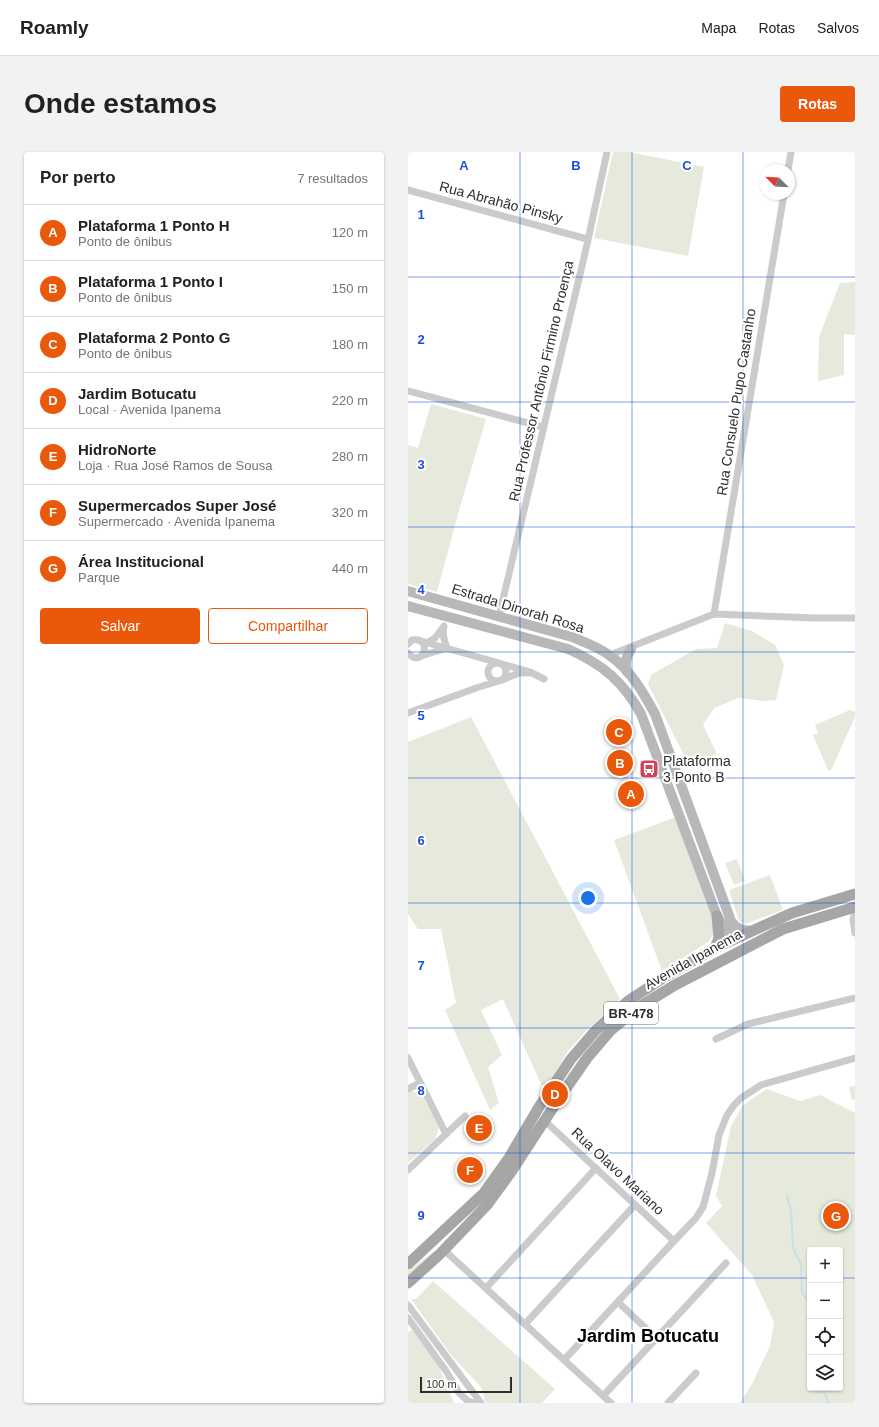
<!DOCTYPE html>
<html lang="pt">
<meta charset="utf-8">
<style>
:root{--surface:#fff;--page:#f2f2f2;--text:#202124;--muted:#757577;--line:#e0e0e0;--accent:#ea580c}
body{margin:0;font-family:Helvetica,sans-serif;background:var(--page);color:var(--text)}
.controls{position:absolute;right:12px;bottom:12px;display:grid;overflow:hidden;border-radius:4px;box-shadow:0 1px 3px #0004}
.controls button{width:36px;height:36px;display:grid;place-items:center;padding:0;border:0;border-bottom:1px solid var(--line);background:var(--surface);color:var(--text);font:20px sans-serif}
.compass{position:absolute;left:351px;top:12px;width:36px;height:36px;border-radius:50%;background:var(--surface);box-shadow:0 1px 3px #0004;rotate:294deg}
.scale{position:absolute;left:12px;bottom:10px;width:92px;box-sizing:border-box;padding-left:4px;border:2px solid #2e2e2e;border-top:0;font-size:11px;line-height:14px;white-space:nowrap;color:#2e2e2e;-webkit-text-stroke:3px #fff;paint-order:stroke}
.you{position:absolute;left:180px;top:746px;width:14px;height:14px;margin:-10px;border:3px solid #fff;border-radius:50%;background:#1a73e8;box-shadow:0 0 0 6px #1a73e833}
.badge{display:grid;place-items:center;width:26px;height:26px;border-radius:50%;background:var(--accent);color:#fff;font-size:13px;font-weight:700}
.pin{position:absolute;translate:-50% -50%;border:2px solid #fff;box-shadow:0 1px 4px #0006}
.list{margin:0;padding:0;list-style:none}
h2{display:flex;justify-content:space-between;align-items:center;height:52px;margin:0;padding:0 16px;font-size:17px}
h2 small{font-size:13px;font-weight:400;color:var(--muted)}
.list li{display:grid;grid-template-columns:26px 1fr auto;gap:12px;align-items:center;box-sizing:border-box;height:56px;padding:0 16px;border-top:1px solid var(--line)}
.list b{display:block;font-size:15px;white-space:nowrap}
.list p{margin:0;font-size:13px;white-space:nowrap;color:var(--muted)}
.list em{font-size:13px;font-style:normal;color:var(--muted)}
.actions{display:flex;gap:8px;padding:12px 16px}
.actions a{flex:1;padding:9px 0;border:1px solid var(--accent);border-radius:4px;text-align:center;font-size:14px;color:var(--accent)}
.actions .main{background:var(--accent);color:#fff}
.icon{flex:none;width:22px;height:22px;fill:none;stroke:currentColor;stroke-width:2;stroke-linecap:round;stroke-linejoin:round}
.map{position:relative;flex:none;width:447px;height:1251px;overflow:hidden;border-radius:4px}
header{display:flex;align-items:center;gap:24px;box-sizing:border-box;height:56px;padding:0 20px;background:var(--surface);border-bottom:1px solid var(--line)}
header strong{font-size:19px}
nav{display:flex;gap:22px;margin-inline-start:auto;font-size:14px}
.intro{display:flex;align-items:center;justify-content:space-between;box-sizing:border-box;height:96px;padding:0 24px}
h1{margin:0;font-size:28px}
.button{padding:10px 18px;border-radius:4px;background:var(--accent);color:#fff;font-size:14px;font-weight:700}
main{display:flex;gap:24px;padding:0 24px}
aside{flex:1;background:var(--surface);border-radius:4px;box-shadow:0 1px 3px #0004}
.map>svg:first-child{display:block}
.green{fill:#e5eadd;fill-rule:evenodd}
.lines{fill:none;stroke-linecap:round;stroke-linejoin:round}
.stream{stroke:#cbdee8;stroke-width:2}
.minor{stroke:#cbcbcb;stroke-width:7}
.secondary{stroke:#b8b8b8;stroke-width:10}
.primary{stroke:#a6a6a6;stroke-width:11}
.grid{fill:none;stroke:#1d4ed8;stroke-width:1;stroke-opacity:0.55}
.labels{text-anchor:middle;stroke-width:4;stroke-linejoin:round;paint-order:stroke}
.shield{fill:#fff;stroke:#6d6d6d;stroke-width:1}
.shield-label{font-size:13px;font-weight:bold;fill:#2e2e2e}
.street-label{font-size:14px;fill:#2e2e2e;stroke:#fff}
.poi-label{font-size:14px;fill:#2e2e2e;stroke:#fff;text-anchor:start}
.district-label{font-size:18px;font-weight:bold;fill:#000;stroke:#fff}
.grid-label{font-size:13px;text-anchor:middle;font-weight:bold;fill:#1d4ed8;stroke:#fff;stroke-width:4;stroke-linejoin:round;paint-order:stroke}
</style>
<header>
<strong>Roamly</strong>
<nav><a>Mapa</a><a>Rotas</a><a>Salvos</a></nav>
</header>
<div class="intro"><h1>Onde estamos</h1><a class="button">Rotas</a></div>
<main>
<aside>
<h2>Por perto<small>7 resultados</small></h2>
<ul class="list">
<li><span class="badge">A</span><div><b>Plataforma 1 Ponto H</b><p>Ponto de ônibus</p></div><em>120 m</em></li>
<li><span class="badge">B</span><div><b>Plataforma 1 Ponto I</b><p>Ponto de ônibus</p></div><em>150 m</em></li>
<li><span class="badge">C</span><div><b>Plataforma 2 Ponto G</b><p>Ponto de ônibus</p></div><em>180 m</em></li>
<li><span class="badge">D</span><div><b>Jardim Botucatu</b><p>Local · Avenida Ipanema</p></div><em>220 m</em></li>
<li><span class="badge">E</span><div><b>HidroNorte</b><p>Loja · Rua José Ramos de Sousa</p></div><em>280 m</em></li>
<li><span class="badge">F</span><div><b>Supermercados Super José</b><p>Supermercado · Avenida Ipanema</p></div><em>320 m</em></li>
<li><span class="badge">G</span><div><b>Área Institucional</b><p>Parque</p></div><em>440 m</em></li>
</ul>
<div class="actions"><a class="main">Salvar</a><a>Compartilhar</a></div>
</aside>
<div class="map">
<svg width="447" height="1251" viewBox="0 0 447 1251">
<rect width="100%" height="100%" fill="#fff"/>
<g class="green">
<polygon points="205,0 221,0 296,15 280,104 186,86"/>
<polygon points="447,130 447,183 436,182 436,223 410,229 411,185 432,131"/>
<polygon points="23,252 78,267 52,355 29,440 0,432 0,293 10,296"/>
<polygon points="317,471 344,479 367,493 376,513 368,548 356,549 330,546 306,556 295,573 309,602 280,611 240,532 243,523 288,497 309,496"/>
<polygon points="442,558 447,560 447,565 423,618 420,618 405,583 410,581 407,573"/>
<polygon points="63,565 212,847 179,878 160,899 136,939 95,847 73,858 94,903 80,915 91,951 82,958 37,858 48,851 33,777 10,777 0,762 0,590"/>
<polygon points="268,665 305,767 306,782 300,790 254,819 206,688"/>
<polygon points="329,707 337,729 326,733 317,711"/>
<polygon points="362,723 375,758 337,772 331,769 321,738"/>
<polygon points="447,934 447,947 444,948 441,935"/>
<path d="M359 937 392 949 412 943 447 961V1251H332L344 1232 362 1194 366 1170 344 1123 298 1071 314 1054 308 1044 323 974 335 953ZM402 1098H432V1236H402Z"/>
<polygon points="3,939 14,943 31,976 27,987 0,1011 0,941"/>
<polygon points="28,1098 28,1100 0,1124 0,1119"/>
<polygon points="25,1129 147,1237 134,1251 78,1251 77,1249 73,1235 43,1203 3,1147 8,1147"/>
<polygon points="4,1178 30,1213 46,1251 0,1251 0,1180"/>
</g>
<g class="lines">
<g class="stream">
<polyline points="379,1044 383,1059 385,1096 393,1112 394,1141 402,1152"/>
<polyline points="414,1236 421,1251"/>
</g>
<g class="minor">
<polyline points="380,18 383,0"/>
<polyline points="0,38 179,87"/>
<polyline points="0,239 135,275"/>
<polyline points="306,462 376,42"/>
<polyline points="91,464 178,97 199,0"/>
<polyline points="13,489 91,511"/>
<path d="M19 491 27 486 36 474C34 482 36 489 39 496"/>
<path d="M0 492 4 488C26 484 15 518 0 501"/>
<polyline points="201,503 207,501 306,462 408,466 447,466"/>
<polyline points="13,504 39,496"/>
<circle cx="89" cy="520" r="9"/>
<polyline points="94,512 122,520 136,527"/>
<polyline points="94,528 111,521 120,521"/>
<polyline points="0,561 68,536 91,529"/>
<polyline points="447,758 445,768 447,781"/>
<polyline points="308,887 340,872 447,846"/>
<polyline points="0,906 38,982"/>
<polyline points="0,937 12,931"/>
<polyline points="137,969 266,1089"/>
<polyline points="0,1018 57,964"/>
<polyline points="36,1098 203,1251"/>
<polyline points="78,1136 188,1016"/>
<polyline points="210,1150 248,1186"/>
<polyline points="0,1153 73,1251"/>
<polyline points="0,1166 38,1219 51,1241 60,1249 66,1251"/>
<polyline points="117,1172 227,1053"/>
<polyline points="156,1208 266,1089 288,1066 295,1055 304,1021 311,983 319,963 326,953 333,946 353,933 447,906"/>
<polyline points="195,1244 318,1111"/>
<polyline points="260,1251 288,1221"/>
</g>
<g class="secondary">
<path d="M0 439 164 485C176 490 190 495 201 503 222 517 235 540 247 562L323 769C328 777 334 778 344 779"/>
<path d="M0 454 160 497C194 512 215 529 233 562L309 764 321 782 327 787"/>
<path d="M219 520C216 511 218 505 223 497"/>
</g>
<g class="primary">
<polyline points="307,796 311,786 309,764"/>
<polyline points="0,1112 76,1041 101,1006 131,955 163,907 188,878 220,849 255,826 307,796 344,779 384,761 447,742"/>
<polyline points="0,1131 32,1102 79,1053 103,1020 152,945 179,906 203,878 231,855 267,833 375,777 447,755"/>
</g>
</g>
<path class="grid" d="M112 0V1251M224 0V1251M335 0V1251M0 125H447M0 250H447M0 375H447M0 500H447M0 626H447M0 751H447M0 876H447M0 1001H447M0 1126H402M432 1126H447"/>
<defs>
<symbol id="bus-square" viewBox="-11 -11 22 22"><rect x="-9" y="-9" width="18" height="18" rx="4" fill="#d34256" stroke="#fff"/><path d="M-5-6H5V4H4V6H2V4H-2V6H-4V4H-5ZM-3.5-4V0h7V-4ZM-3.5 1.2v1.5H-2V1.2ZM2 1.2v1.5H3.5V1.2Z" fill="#fff"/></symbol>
</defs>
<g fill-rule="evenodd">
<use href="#bus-square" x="230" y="606" width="22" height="22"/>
</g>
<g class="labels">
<rect class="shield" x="196" y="850" width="54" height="22" rx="3"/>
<g class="shield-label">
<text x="223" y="866">BR-478</text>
</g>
<g class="street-label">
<text transform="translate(93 50) rotate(15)" y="5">Rua Abrahão Pinsky</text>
<text transform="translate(133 229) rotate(-77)" y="5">Rua Professor Antônio Firmino Proença</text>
<text transform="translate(328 250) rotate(-81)" y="5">Rua Consuelo Pupo Castanho</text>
<text transform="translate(110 456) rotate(17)" y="5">Estrada Dinorah Rosa</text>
<text transform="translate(285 807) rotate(-29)" y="5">Avenida Ipanema</text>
<text transform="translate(210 1019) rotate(43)" y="5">Rua Olavo Mariano</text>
</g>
<g class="poi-label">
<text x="255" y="614">Plataforma<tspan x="255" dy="16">3 Ponto B</tspan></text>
</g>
<g class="district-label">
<text x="240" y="1190">Jardim Botucatu</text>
</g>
</g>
<g class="grid-label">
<text x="56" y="18">A</text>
<text x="168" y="18">B</text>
<text x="279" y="18">C</text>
<text x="13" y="67">1</text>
<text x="13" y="192">2</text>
<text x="13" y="317">3</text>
<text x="13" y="442">4</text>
<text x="13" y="568">5</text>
<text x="13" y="693">6</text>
<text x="13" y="818">7</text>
<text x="13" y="943">8</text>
<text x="13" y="1068">9</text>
</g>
</svg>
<div class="controls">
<button>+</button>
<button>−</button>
<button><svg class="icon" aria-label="locate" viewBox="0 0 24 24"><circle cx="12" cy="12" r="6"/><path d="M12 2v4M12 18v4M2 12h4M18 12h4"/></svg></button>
<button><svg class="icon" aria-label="layers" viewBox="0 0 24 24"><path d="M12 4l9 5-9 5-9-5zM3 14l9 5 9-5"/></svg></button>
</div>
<svg class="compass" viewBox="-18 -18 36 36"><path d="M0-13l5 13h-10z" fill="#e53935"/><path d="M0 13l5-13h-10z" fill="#757577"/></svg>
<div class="scale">100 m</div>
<div class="you"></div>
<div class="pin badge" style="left:223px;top:642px">A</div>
<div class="pin badge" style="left:212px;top:611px">B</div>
<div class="pin badge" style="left:211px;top:580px">C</div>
<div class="pin badge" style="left:147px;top:942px">D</div>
<div class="pin badge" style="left:71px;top:976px">E</div>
<div class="pin badge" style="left:62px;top:1018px">F</div>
<div class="pin badge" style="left:428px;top:1064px">G</div>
</div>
</main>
